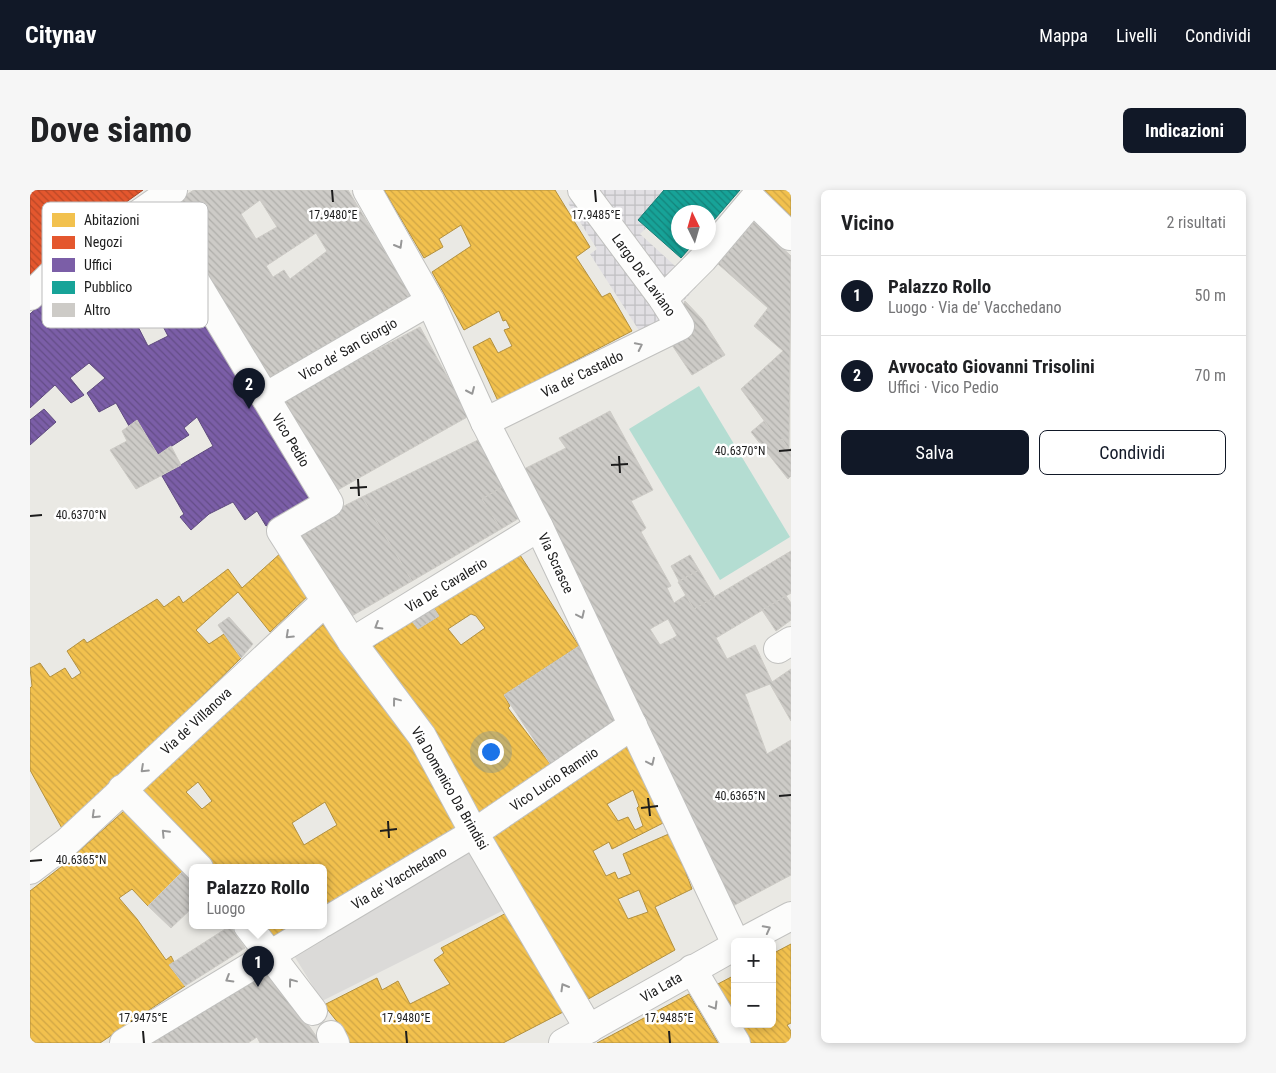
<!DOCTYPE html>
<html lang="it">
<meta charset="utf-8">
<style>
:root{--surface:#fff;--page:#f6f6f6;--text:#202124;--muted:#757577;--line:#e0e0e0;--accent:#111827}
body{margin:0;font-family:"Roboto Condensed",sans-serif;background:var(--page);color:var(--text)}
.controls{position:absolute;right:15px;bottom:15px;display:grid;overflow:hidden;border-radius:8px;box-shadow:0 2px 8px #0003}
.controls button{width:45px;height:45px;display:grid;place-items:center;padding:0;border:0;border-bottom:1px solid var(--line);background:var(--surface);color:var(--text);font:25px sans-serif}
.compass{position:absolute;left:641px;top:15px;width:45px;height:45px;border-radius:50%;background:var(--surface);box-shadow:0 2px 8px #0003;rotate:355deg}
.you{position:absolute;left:460px;top:561px;width:18px;height:18px;margin:-12px;border:4px solid #fff;border-radius:50%;background:#1a73e8;box-shadow:0 0 0 8px #1a73e833}
.badge{display:grid;place-items:center;width:32px;height:32px;border-radius:50%;background:var(--accent);color:#fff;font-size:16px;font-weight:700}
.pin{position:absolute;translate:-50% -41px;filter:drop-shadow(0 1px 2px #0008)}
.pin::after{content:'';position:absolute;top:26px;width:18px;height:15px;background:inherit;clip-path:polygon(0 0,100% 0,50% 100%)}
.popup{position:absolute;left:159px;top:674px;width:138px;height:65px;box-sizing:border-box;display:grid;place-content:center;border-radius:8px;background:var(--surface);filter:drop-shadow(0 1px 4px #0005);font-size:16px;white-space:nowrap;color:var(--muted)}
.popup b{font-size:19px;color:var(--text)}
.popup::after{content:'';position:absolute;left:50%;top:100%;margin-left:-10px;border:10px solid transparent;border-top-color:var(--surface)}
.list{margin:0;padding:0;list-style:none}
h2{display:flex;justify-content:space-between;align-items:center;height:65px;margin:0;padding:0 20px;font-size:21px}
h2 small{font-size:16px;font-weight:400;color:var(--muted)}
.list li{display:grid;grid-template-columns:32px 1fr auto;gap:15px;align-items:center;box-sizing:border-box;height:80px;padding:0 20px;border-top:1px solid var(--line)}
.list b{display:block;font-size:19px;white-space:nowrap}
.list p{margin:0;font-size:16px;white-space:nowrap;color:var(--muted)}
.list em{font-size:16px;font-style:normal;color:var(--muted)}
.actions{display:flex;gap:10px;padding:15px 20px}
.actions a{flex:1;padding:11px 0;border:1px solid var(--accent);border-radius:8px;text-align:center;font-size:18px;color:var(--accent)}
.actions .main{background:var(--accent);color:#fff}
.map{position:relative;flex:none;width:761px;height:853px;overflow:hidden;border-radius:8px}
header{display:flex;align-items:center;gap:30px;box-sizing:border-box;height:70px;padding:0 25px;background:var(--accent);color:#fff}
header strong{font-size:24px}
nav{display:flex;gap:28px;margin-inline-start:auto;font-size:18px}
.intro{display:flex;align-items:center;justify-content:space-between;box-sizing:border-box;height:120px;padding:0 30px}
h1{margin:0;font-size:35px}
.button{padding:12px 22px;border-radius:8px;background:var(--accent);color:#fff;font-size:18px;font-weight:700}
main{display:flex;gap:30px;padding:0 30px}
aside{flex:1;background:var(--surface);border-radius:8px;box-shadow:0 2px 8px #0003}
.map>svg:first-child{display:block}
.pitch{fill:#b4ddd2}
.parking{fill:#dbdad8}
.plaza{fill:url(#plaza-grid)}
.homes{fill:url(#homes-back-hatch);stroke:#b2903f;fill-rule:evenodd}
.shops{fill:url(#shops-back-hatch);stroke:#a84529}
.offices{fill:url(#offices-back-hatch);stroke:#5e4a7d;fill-rule:evenodd}
.public{fill:url(#public-back-hatch);stroke:#187a73}
.building{fill:url(#building-back-hatch);stroke:#cdcbc6;fill-rule:evenodd}
.lines{fill:none;stroke-linecap:round;stroke-linejoin:round}
.street-casing{stroke:#c1c1bf;stroke-width:30}
.street{stroke:#fcfcfb;stroke-width:28}
.oneway{stroke:#979797}
.ticks{fill:none;stroke:#1c1c1c;stroke-width:2}
.labels{text-anchor:middle;stroke-width:5;stroke-linejoin:round;paint-order:stroke}
.street-label{font-size:14px;fill:#1c1c1c;stroke:#fff}
.key{fill:#fff;stroke:#bbb;stroke-width:1}
.key-label{font-size:14px;fill:#1c1c1c}
.ticks-label{font-size:12px;text-anchor:middle;fill:#1c1c1c;stroke:#fff;stroke-width:5;stroke-linejoin:round;paint-order:stroke}
</style>
<header>
<strong>Citynav</strong>
<nav><a>Mappa</a><a>Livelli</a><a>Condividi</a></nav>
</header>
<div class="intro"><h1>Dove siamo</h1><a class="button">Indicazioni</a></div>
<main>
<div class="map">
<svg width="761" height="853" viewBox="0 0 761 853">
<defs>
<pattern id="plaza-grid" width="8" height="8" patternUnits="userSpaceOnUse" patternTransform="scale(1.25)"><rect width="8" height="8" fill="#e1dfe3"/><path d="M0 4h8M4 0v8" fill="none" stroke="#c0bfc2"/></pattern>
<pattern id="homes-back-hatch" width="6" height="6" patternUnits="userSpaceOnUse" patternTransform="scale(1.25)"><rect width="6" height="6" fill="#f2c14e"/><path d="M-1 5l2 2M0 0l6 6M5-1l2 2" fill="none" stroke="#cfa544"/></pattern>
<pattern id="shops-back-hatch" width="6" height="6" patternUnits="userSpaceOnUse" patternTransform="scale(1.25)"><rect width="6" height="6" fill="#e4572e"/><path d="M-1 5l2 2M0 0l6 6M5-1l2 2" fill="none" stroke="#b84726"/></pattern>
<pattern id="offices-back-hatch" width="6" height="6" patternUnits="userSpaceOnUse" patternTransform="scale(1.25)"><rect width="6" height="6" fill="#7b5ea7"/><path d="M-1 5l2 2M0 0l6 6M5-1l2 2" fill="none" stroke="#644d87"/></pattern>
<pattern id="public-back-hatch" width="6" height="6" patternUnits="userSpaceOnUse" patternTransform="scale(1.25)"><rect width="6" height="6" fill="#17a398"/><path d="M-1 5l2 2M0 0l6 6M5-1l2 2" fill="none" stroke="#14847b"/></pattern>
<pattern id="building-back-hatch" width="6" height="6" patternUnits="userSpaceOnUse" patternTransform="scale(1.25)"><rect width="6" height="6" fill="#cdcbc7"/><path d="M-1 5l2 2M0 0l6 6M5-1l2 2" fill="none" stroke="#afaeaa"/></pattern>
</defs>
<rect width="100%" height="100%" fill="#eae9e4"/>
<polygon class="pitch" points="669,196 760,347 690,390 599,239"/>
<polygon class="parking" points="441,655 478,718 292,811 260,759"/>
<polygon class="plaza" points="551,0 633,0 608,30 616,38 610,44 667,96 622,146 610,142 560,64 567,59 538,13"/>
<g class="homes">
<polygon points="354,0 525,0 560,57 546,67 572,107 580,103 602,141 468,211 443,157 460,148 468,163 482,156 474,140 480,138 476,130 473,131 469,121 434,140 402,82 441,56 431,35 409,49 413,57 394,68"/>
<polygon points="731,0 761,0 761,30"/>
<polygon points="253,361 283,401 240,442 208,402 166,440 179,454 194,444 211,468 34,642 0,580 0,498 2,496 0,478 10,473 20,487 35,478 42,489 51,483 37,461 54,449 57,453 127,409 134,417 149,406 153,413 198,379 212,398"/>
<path d="M490 365 549 456 474 505 480 516 478 518 521 575 447 624 340 459 381 430 388 439 409 426 403 417ZM441 424 446 426 455 438 431 455 418 439Z"/>
<path d="M296 432 382 549 433 641 293 723V678H185L108 598ZM168 592 182 611 172 619 156 602ZM295 612 307 635 274 655 262 633Z"/>
<path d="M598 549 637 631 582 659 579 652 563 661 576 686 585 682 588 689 601 684 593 664 641 643 662 699 625 717 645 760 553 812 455 641ZM603 600 609 616 607 618 613 636 605 640 598 627 588 631 577 614ZM609 700 618 722 598 729 588 709Z"/>
<polygon points="94,621 153,681 118,716 102,699 89,708 107,729 136,770 141,766 144,772 139,775 155,796 70,853 0,853 0,701 31,677"/>
<polygon points="480,721 537,820 473,853 319,853 312,838 294,815 347,788 352,800 368,791 380,814 420,794 404,770 414,763 411,758"/>
<polygon points="232,736 272,736 244,752"/>
<polygon points="761,754 761,833 757,835 761,841 761,853 721,853 710,834 742,834 742,764"/>
<polygon points="705,785 705,825 686,795"/>
<polygon points="659,804 688,853 567,853"/>
</g>
<polygon class="shops" points="0,0 113,0 38,54 0,85"/>
<g class="offices">
<path d="M115 30 246 246 286 305 236 336 227 321 215 330 203 312 179 324 161 340 150 327 154 324 132 286 183 256 167 227 154 238 159 245 128 265 107 230 99 236 86 213 69 222 57 203 75 188 59 173 40 188 54 205 41 213 25 195 0 218V124L63 65ZM122 115 138 146 118 156 102 125Z"/>
<polygon points="14,219 26,232 0,255 0,230"/>
</g>
<polygon class="public" points="634,0 710,0 678,37 678,22 648,22 648,52 665,52 651,68 608,30"/>
<g class="building">
<path d="M164 0H318L366 80 369 78 383 104 237 189 135 18ZM230 10 247 37 226 49 211 24ZM286 43 297 61 260 89 254 80 243 87 236 76Z"/>
<polygon points="724,32 761,66 759,260 752,249 749,251 711,199 753,161 724,136 738,118 688,74"/>
<polygon points="655,111 672,129 695,165 662,185 640,152 649,122"/>
<polygon points="390,137 439,226 304,302 250,211"/>
<path d="M580 221 623 300 601 311 616 338 611 342 641 396 637 398 644 413 656 405 664 419 761 361V403L686 448 697 469 725 455 742 492 761 479V531L740 494 715 504 737 564 761 550V685L701 717 620 538 568 438 494 279 536 258 529 248ZM638 429 647 446 630 455 620 439Z"/>
<polygon points="107,230 128,265 141,256 151,275 106,299 80,260 97,251 92,241"/>
<polygon points="734,231 749,251 752,249 759,260 761,258 761,286 758,289 721,242"/>
<polygon points="448,250 474,296 452,309 471,339 382,391 332,307"/>
<polygon points="474,296 491,327 471,339 452,309"/>
<polygon points="332,307 382,391 320,427 260,343"/>
<polygon points="660,365 669,380 649,391 641,376"/>
<polygon points="669,380 685,407 664,419 648,392"/>
<polygon points="756,406 761,413 761,430 746,441 732,420"/>
<polygon points="403,417 409,426 388,439 381,430"/>
<polygon points="199,427 223,454 211,468 188,435"/>
<polygon points="549,456 588,531 521,575 474,505"/>
<polygon points="153,681 163,692 163,717 141,738 118,716"/>
<polygon points="200,736 215,758 155,796 139,775"/>
<polygon points="237,776 291,853 230,853 227,847 218,853 117,853"/>
</g>
<g class="lines">
<defs>
<g id="street">
<polyline points="337,0 400,111 455,232 509,337 705,752"/>
<polyline points="146,59 299,313 251,341 322,452 392,546 444,643 559,839"/>
<polyline points="0,106 20,86 143,0"/>
<polyline points="633,109 673,69 723,10 760,46"/>
<polyline points="235,207 400,111"/>
<polyline points="455,232 650,136 633,109 552,0"/>
<polyline points="322,452 509,337"/>
<polyline points="748,459 761,451"/>
<polyline points="92,599 169,678"/>
<polyline points="0,680 37,652 295,412"/>
<polyline points="293,733 444,643 603,535"/>
<polyline points="218,736 283,821"/>
<polyline points="712,752 761,726"/>
<polyline points="662,779 706,853"/>
<polyline points="301,845 305,853"/>
<polyline points="94,853 288,736"/>
<polyline points="533,853 705,756"/>
</g>
</defs>
<use href="#street" class="street-casing"/>
<use href="#street" class="street"/>
</g>
<defs><path id="oneway-chevron" d="M-2-3.5L2.5 0L-2 3.5" fill="none" stroke-width="1.6" stroke-linecap="round" stroke-linejoin="round" transform="scale(1.25)"/></defs>
<g class="oneway">
<use href="#oneway-chevron" transform="translate(369 55) rotate(60)"/>
<use href="#oneway-chevron" transform="translate(609 156) rotate(-26)"/>
<use href="#oneway-chevron" transform="translate(441 201) rotate(66)"/>
<use href="#oneway-chevron" transform="translate(551 425) rotate(65)"/>
<use href="#oneway-chevron" transform="translate(348 436) rotate(149)"/>
<use href="#oneway-chevron" transform="translate(259 445) rotate(137)"/>
<use href="#oneway-chevron" transform="translate(366 511) rotate(-127)"/>
<use href="#oneway-chevron" transform="translate(621 572) rotate(65)"/>
<use href="#oneway-chevron" transform="translate(114 579) rotate(137)"/>
<use href="#oneway-chevron" transform="translate(65 625) rotate(136)"/>
<use href="#oneway-chevron" transform="translate(135 643) rotate(-134)"/>
<use href="#oneway-chevron" transform="translate(737 739) rotate(-28)"/>
<use href="#oneway-chevron" transform="translate(199 789) rotate(149)"/>
<use href="#oneway-chevron" transform="translate(262 792) rotate(-127)"/>
<use href="#oneway-chevron" transform="translate(534 797) rotate(-120)"/>
<use href="#oneway-chevron" transform="translate(684 816) rotate(59)"/>
</g>
<path class="ticks" d="M302 0 303 12M565 0 566 12M749 261 761 260M589 266 590 283M581 275 598 274M328 289 329 306M320 298 337 297M0 326 12 325M749 606 761 605M618 608 620 626M611 618 628 616M358 631 359 648M350 641 367 639M0 671 12 670M113 841 114 853M376 841 377 853M639 841 640 853"/>
<g class="labels">
<g class="street-label">
<text transform="translate(614 85) rotate(54)" y="5">Largo De' Laviano</text>
<text transform="translate(318 159) rotate(-30)" y="5">Vico de' San Giorgio</text>
<text transform="translate(552 184) rotate(-26)" y="5">Via de' Castaldo</text>
<text transform="translate(261 250) rotate(59)" y="5">Vico Pedio</text>
<text transform="translate(526 373) rotate(65)" y="5">Via Scrasce</text>
<text transform="translate(416 395) rotate(-31)" y="5">Via De' Cavalerio</text>
<text transform="translate(166 531) rotate(-43)" y="5">Via de' Villanova</text>
<text transform="translate(524 589) rotate(-34)" y="5">Vico Lucio Ramnio</text>
<text transform="translate(420 598) rotate(60)" y="5">Via Domenico Da Brindisi</text>
<text transform="translate(369 688) rotate(-31)" y="5">Via de' Vacchedano</text>
<text transform="translate(631 797) rotate(-30)" y="5">Via Lata</text>
</g>
</g>
<rect x="12" y="12" width="166" height="126" rx="8" class="key"/>
<rect x="22" y="23" width="23" height="14" fill="#f2c14e"/>
<rect x="22" y="46" width="23" height="13" fill="#e4572e"/>
<rect x="22" y="68" width="23" height="14" fill="#7b5ea7"/>
<rect x="22" y="91" width="23" height="13" fill="#17a398"/>
<rect x="22" y="113" width="23" height="14" fill="#cdcbc7"/>
<g class="key-label">
<text x="54" y="35">Abitazioni</text>
<text x="54" y="57">Negozi</text>
<text x="54" y="80">Uffici</text>
<text x="54" y="102">Pubblico</text>
<text x="54" y="125">Altro</text>
</g>
<g class="ticks-label">
<text x="303" y="29">17.9480°E</text>
<text x="566" y="29">17.9485°E</text>
<text x="710" y="265">40.6370°N</text>
<text x="51" y="329">40.6370°N</text>
<text x="710" y="610">40.6365°N</text>
<text x="51" y="674">40.6365°N</text>
<text x="113" y="832">17.9475°E</text>
<text x="376" y="832">17.9480°E</text>
<text x="639" y="832">17.9485°E</text>
</g>
</svg>
<div class="controls">
<button>+</button>
<button>−</button>
</div>
<svg class="compass" viewBox="-18 -18 36 36"><path d="M0-13l5 13h-10z" fill="#e53935"/><path d="M0 13l5-13h-10z" fill="#757577"/></svg>
<div class="you"></div>
<div class="pin badge" style="left:228px;top:797px">1</div>
<div class="popup"><b>Palazzo Rollo</b>Luogo</div>
<div class="pin badge" style="left:219px;top:219px">2</div>
</div>
<aside>
<h2>Vicino<small>2 risultati</small></h2>
<ul class="list">
<li><span class="badge">1</span><div><b>Palazzo Rollo</b><p>Luogo · Via de' Vacchedano</p></div><em>50 m</em></li>
<li><span class="badge">2</span><div><b>Avvocato Giovanni Trisolini</b><p>Uffici · Vico Pedio</p></div><em>70 m</em></li>
</ul>
<div class="actions"><a class="main">Salva</a><a>Condividi</a></div>
</aside>
</main>
